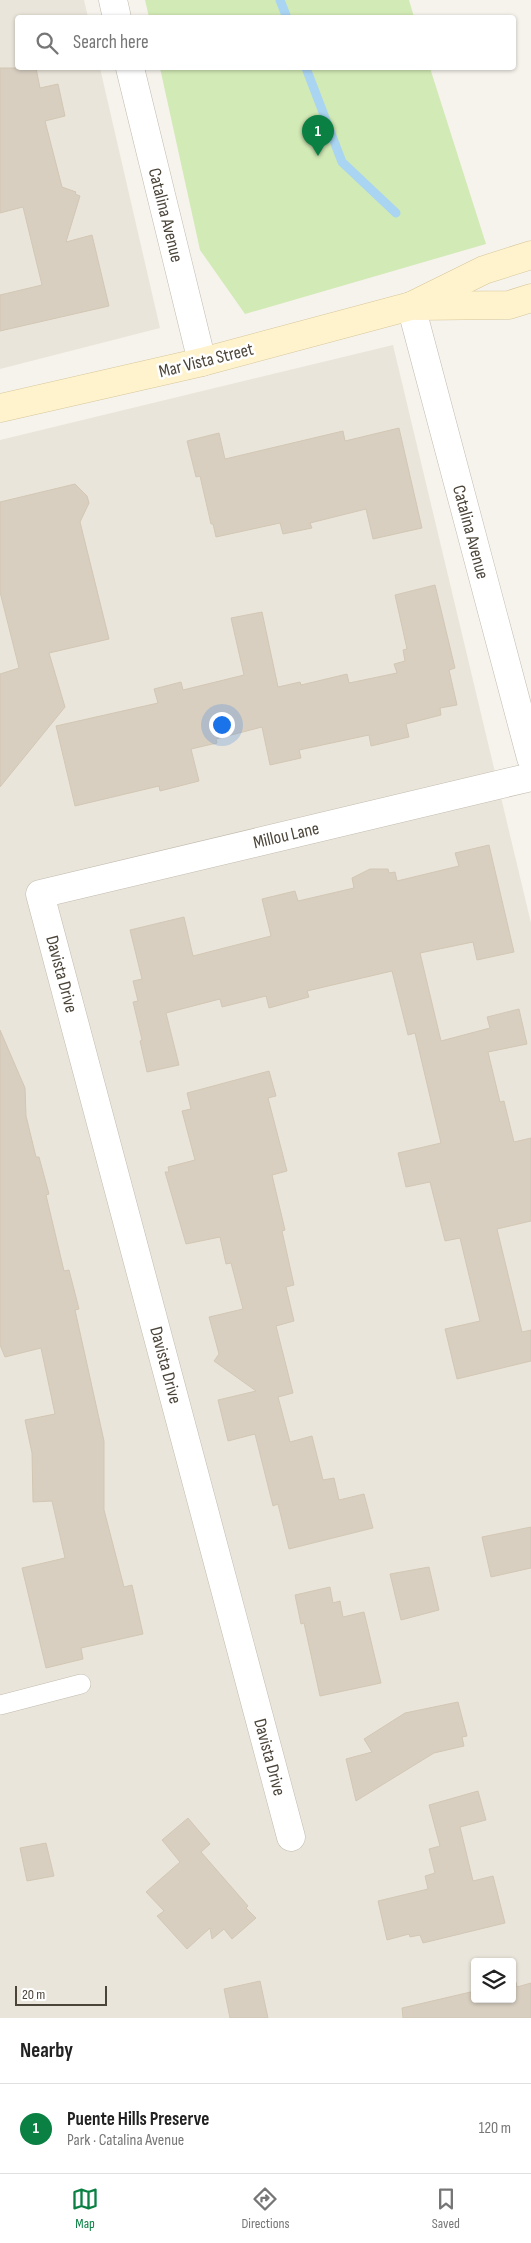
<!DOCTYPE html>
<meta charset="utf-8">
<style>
:root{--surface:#fff;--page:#f6f6f6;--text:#222;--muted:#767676;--line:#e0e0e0;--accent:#0b8043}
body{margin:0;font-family:"Sofia Sans Condensed",sans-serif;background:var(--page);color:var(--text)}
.controls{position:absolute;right:15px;bottom:15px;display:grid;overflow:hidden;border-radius:5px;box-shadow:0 1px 4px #0004}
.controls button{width:45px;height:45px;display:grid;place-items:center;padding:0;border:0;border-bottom:1px solid var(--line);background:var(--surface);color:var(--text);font:25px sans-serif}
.scale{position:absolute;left:15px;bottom:12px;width:92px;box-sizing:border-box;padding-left:5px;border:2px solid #4b4439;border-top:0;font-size:14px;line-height:18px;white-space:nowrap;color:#4b4439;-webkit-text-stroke:4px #fff;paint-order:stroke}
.you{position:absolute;left:221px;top:724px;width:18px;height:18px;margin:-12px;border:4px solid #fff;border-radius:50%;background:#1a73e8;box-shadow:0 0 0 8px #1a73e833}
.badge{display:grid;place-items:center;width:32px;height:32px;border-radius:50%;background:var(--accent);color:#fff;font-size:16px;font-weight:700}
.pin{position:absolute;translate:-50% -41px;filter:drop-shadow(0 1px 2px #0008)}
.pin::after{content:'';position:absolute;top:26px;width:18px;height:15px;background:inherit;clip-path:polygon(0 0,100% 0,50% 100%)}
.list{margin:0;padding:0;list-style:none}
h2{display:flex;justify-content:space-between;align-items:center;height:65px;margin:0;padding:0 20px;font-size:21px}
h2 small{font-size:16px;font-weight:400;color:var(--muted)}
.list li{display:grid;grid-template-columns:32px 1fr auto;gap:15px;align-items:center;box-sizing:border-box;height:90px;padding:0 20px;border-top:1px solid var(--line)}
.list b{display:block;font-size:19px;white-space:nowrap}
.list p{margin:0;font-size:16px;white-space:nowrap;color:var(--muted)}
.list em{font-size:16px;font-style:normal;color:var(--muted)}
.icon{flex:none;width:28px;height:28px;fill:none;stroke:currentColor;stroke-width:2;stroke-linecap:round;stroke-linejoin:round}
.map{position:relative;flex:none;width:531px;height:2018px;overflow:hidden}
.search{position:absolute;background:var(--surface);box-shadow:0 1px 4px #0004;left:15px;right:15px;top:15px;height:55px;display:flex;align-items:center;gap:12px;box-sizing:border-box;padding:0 18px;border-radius:5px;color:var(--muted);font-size:19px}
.sheet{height:155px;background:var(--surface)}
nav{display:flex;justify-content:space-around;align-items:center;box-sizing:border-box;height:70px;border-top:1px solid var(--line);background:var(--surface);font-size:14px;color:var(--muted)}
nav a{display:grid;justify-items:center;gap:2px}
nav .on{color:var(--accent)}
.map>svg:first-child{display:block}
.residential{fill:#eae5da;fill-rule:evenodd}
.green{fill:#d2eab5}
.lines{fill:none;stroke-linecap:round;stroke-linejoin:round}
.stream{stroke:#a9d4f2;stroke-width:9}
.building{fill:#d8cfc1;stroke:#d3c7b4}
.lane-casing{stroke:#c2bbae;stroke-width:20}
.street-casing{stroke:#c2bbae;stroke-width:29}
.secondary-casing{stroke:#d6c79b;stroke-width:29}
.lane{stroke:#fff;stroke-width:19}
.street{stroke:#fff;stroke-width:28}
.secondary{stroke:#fff3cd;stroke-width:28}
.labels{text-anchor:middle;stroke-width:5;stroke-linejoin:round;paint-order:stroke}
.street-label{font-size:18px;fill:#4b4439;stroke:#fff}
</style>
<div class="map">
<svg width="531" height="2018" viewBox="0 0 531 2018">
<rect width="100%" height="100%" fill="#f6f3ec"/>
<g class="residential">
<polygon points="0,0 84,0 88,17 18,18 18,68 100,68 160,328 0,369"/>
<path d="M393 345 531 923V2018H0V440ZM475 1962H512V1999H475Z"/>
</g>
<g class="green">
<polygon points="145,0 409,0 414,17 149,17"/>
<polygon points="160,68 430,68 486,244 245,314 200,250"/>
</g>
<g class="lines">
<g class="stream">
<polyline points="280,0 287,18"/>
<polyline points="306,68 342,162 396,213"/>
</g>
</g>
<g class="building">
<polygon points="0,68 36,68 40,88 58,84 65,116 45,121 62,187 76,192 75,194 80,196 66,242 92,235 109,306 0,331 0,295 42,285 23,207 0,213"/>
<polygon points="399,428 422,528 373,539 366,509 310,523 312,528 283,534 280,523 216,537 213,524 211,524 200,476 196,477 187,441 219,433 225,459 343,431 345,441"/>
<polygon points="75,484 87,496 89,503 80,522 109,639 49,653 65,707 0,787 0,674 19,668 0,592 0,502"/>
<polygon points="435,585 455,668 449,670 457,705 440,708 441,715 406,724 409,737 371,746 369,735 299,750 301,758 270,765 262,727 216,739 217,743 191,749 199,781 160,791 159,786 75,806 56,726 158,703 154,689 181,682 183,690 244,675 231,618 262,612 278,687 300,682 301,685 347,674 349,683 397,673 394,664 405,661 403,650 407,649 395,595"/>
<polygon points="489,845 514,952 477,960 473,942 420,953 441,1041 490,1028 487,1017 519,1009 527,1044 488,1052 500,1102 504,1101 514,1142 531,1138 531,1221 497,1229 522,1332 531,1330 531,1361 457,1379 445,1329 480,1321 460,1238 445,1241 430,1182 406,1187 398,1153 441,1143 415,1033 408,1035 392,971 307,991 309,997 269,1008 266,996 222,1007 220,999 166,1013 179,1065 147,1072 140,1041 142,1040 133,1002 138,1001 133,981 142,979 130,930 184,917 193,956 271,936 262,899 295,891 298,901 354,888 352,878 370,869 388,869 389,873 395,872 397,881 459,866 455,853"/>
<polygon points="0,1030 25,1088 26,1116 36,1157 39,1157 49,1194 46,1195 64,1271 69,1270 79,1309 75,1310 77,1319 104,1441 104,1510 124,1587 132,1585 143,1634 81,1648 83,1659 46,1668 22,1568 65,1558 52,1501 33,1502 32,1453 25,1420 55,1414 41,1348 5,1357 0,1345"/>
<polygon points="269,1071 276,1096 268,1098 287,1171 272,1175 285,1230 282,1231 294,1285 286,1287 294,1321 276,1326 293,1393 278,1397 290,1442 312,1436 323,1480 334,1478 339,1500 364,1494 373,1528 289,1549 278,1504 273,1506 255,1434 228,1441 218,1400 256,1391 214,1361 219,1354 209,1317 243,1309 231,1263 226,1264 220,1237 186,1244 165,1172 169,1172 168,1167 195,1160 182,1111 191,1109 187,1093"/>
<polygon points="531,1527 531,1568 491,1577 482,1537"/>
<polygon points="429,1567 439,1610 401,1620 390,1574"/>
<polygon points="330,1587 333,1603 340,1601 343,1617 364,1612 381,1683 320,1696 304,1623 301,1624 295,1595"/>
<polygon points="458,1702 467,1736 462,1737 464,1746 434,1753 356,1801 346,1759 372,1752 364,1739 405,1713"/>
<polygon points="478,1791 486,1820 460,1827 473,1881 493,1876 505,1923 423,1943 420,1935 410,1937 409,1934 387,1940 378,1901 428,1889 425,1876 435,1873 429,1849 440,1846 429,1805"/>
<polygon points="188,1818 210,1844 201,1852 248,1906 246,1908 256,1918 232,1939 224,1929 212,1939 210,1928 187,1949 157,1916 164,1911 146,1892 180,1862 162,1840"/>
<polygon points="46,1843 54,1876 27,1881 20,1848"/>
<polygon points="260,1981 268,2018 230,2018 224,1989"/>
<polygon points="512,1982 516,1982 517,1987 531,1983 531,2018 403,2018 402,2008 475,1991 475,1999 512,1999"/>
</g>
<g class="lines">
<defs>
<polyline id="lane" points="0,1705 81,1684"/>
<g id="street">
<polyline points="113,0 117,18"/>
<polyline points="130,68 202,362"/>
<polyline points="411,306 531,758"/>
<polyline points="291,1837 40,894 531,777"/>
</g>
<g id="secondary">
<polyline points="418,306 509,305 531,298"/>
<polyline points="0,408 202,362 411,306 484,270 531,255"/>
</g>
</defs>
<use href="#lane" class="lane-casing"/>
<use href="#street" class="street-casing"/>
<use href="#secondary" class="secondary-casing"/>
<use href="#lane" class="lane"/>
<use href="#street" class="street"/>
<use href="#secondary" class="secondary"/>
</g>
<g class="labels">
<g class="street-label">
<text transform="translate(166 215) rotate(76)" y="6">Catalina Avenue</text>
<text transform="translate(206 360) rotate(-14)" y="6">Mar Vista Street</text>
<text transform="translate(471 532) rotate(75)" y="6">Catalina Avenue</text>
<text transform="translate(286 835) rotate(-13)" y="6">Millou Lane</text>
<text transform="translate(62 974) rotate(75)" y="6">Davista Drive</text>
<text transform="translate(166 1365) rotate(75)" y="6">Davista Drive</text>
<text transform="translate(270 1757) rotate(75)" y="6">Davista Drive</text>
</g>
</g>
</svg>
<div class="controls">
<button><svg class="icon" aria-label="layers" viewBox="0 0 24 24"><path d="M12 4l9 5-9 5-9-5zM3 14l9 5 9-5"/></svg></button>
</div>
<div class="scale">20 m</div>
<div class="you"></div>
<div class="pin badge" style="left:318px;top:156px">1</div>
<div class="search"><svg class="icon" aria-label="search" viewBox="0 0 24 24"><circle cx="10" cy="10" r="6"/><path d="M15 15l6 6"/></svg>Search here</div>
</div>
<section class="sheet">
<h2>Nearby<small></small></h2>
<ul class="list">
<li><span class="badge">1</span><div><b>Puente Hills Preserve</b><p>Park · Catalina Avenue</p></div><em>120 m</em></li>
</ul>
</section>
<nav>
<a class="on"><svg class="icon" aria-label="map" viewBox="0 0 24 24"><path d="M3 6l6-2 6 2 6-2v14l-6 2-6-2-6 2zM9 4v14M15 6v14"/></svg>Map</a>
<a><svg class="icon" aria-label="directions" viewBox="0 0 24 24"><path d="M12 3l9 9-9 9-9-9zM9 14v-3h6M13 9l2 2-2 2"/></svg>Directions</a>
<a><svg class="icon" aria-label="saved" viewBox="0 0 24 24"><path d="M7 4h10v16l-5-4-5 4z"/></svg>Saved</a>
</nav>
